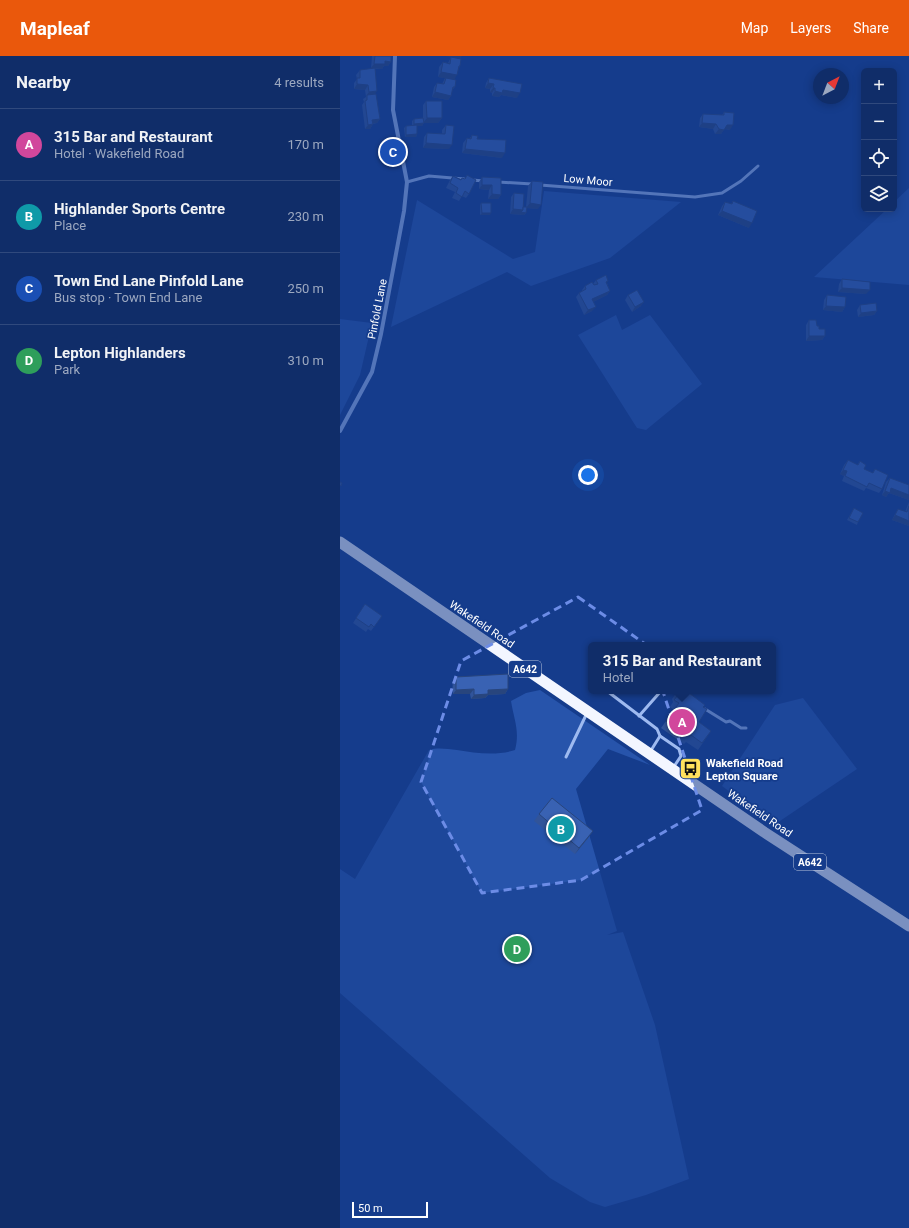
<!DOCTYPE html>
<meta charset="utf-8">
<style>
:root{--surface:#102d69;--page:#19356f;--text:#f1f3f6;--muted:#9ca8c0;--line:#30497d;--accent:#ea580c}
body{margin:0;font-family:Roboto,sans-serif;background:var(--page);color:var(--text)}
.controls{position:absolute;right:12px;top:12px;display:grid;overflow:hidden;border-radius:6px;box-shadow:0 2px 10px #0003}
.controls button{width:36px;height:36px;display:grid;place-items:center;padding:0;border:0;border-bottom:1px solid var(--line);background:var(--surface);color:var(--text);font:20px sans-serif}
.compass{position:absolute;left:473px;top:12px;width:36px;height:36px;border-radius:50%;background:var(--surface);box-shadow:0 2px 10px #0003;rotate:42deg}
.scale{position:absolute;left:12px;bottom:10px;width:76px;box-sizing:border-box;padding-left:4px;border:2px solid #fff;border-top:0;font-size:11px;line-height:14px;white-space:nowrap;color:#fff;-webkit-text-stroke:3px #153c8c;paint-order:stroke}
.you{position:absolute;left:248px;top:419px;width:14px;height:14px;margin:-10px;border:3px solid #fff;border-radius:50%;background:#1a73e8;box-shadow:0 0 0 6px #1a73e833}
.badge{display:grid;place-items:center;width:26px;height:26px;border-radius:50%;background:var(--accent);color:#fff;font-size:13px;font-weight:700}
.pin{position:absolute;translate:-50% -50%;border:2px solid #fff;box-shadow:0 1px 4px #0006}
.popup{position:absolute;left:248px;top:586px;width:188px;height:52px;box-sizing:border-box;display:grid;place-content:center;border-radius:6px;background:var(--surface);filter:drop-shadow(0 1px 3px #0005);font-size:13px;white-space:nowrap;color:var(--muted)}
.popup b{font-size:15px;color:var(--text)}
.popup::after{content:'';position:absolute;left:50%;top:100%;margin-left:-8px;border:8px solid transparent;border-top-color:var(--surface)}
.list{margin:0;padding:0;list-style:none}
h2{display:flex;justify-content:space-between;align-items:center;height:52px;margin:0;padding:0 16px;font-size:17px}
h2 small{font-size:13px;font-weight:400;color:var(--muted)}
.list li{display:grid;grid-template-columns:26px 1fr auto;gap:12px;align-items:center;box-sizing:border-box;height:72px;padding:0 16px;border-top:1px solid var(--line)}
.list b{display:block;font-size:15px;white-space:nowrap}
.list p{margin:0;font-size:13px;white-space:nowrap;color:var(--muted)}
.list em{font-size:13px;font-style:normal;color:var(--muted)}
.icon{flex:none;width:22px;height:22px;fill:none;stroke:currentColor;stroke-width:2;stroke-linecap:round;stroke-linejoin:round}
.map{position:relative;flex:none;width:569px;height:1172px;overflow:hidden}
header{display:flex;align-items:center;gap:24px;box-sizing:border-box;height:56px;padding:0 20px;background:var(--accent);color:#fff}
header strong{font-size:19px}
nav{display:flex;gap:22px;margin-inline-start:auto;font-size:14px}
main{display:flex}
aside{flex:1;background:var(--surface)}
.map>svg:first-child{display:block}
.green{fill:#2754ab}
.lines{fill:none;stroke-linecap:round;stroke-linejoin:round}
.service{stroke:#9ebaf0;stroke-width:3}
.minor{stroke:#9ebaf0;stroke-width:4}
.trunk{stroke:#f3f6ff;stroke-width:11}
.wall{fill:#31549a}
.shaded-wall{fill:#28457d}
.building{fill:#3962b3;stroke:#28457d}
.marked{fill:none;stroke:#6c8ce6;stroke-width:3;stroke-dasharray:8 5;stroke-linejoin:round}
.labels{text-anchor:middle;stroke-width:3.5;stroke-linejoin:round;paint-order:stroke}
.shield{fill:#153c8c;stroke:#b9c4dc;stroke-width:1}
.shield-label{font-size:10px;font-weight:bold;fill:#fff}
.street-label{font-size:11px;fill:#fff;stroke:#153c8c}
.poi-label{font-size:11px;font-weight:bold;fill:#fff;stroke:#153c8c;text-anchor:start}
</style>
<header>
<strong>Mapleaf</strong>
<nav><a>Map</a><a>Layers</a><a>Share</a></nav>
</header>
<main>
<aside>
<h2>Nearby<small>4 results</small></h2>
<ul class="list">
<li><span class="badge" style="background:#d1479c">A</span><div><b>315 Bar and Restaurant</b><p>Hotel · Wakefield Road</p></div><em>170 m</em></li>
<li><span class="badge" style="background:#0f9aa8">B</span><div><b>Highlander Sports Centre</b><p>Place</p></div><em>230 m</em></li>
<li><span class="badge" style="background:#1a4fb4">C</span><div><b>Town End Lane Pinfold Lane</b><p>Bus stop · Town End Lane</p></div><em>250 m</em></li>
<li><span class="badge" style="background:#2e9e5b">D</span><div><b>Lepton Highlanders</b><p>Park</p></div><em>310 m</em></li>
</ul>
</aside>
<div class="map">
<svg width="569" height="1172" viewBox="0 0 569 1172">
<rect width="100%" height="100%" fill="#153c8c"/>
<g class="green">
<polygon points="569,132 569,229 474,221 547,153 554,153 554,146"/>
<polygon points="204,135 341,146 270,202 191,230 167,216 51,271 77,144 173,203 195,196"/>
<polygon points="276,259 282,274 310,259 362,328 306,374 297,372 238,279"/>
<polygon points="0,263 32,267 20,319 0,359"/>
<path d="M200 634 310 709 268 693 236 733 277 875 267 879 283 876 315 969 349 1123 306 1139 265 1151 250 1146 210 1122 0 937V813L15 823 89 694C98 691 107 693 117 694 135 697 157 700 175 694 180 675 174 664 171 645L186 637Z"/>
<polygon points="463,642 517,713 434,769 382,730 435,649"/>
</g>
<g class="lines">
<g class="service">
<polyline points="132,124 144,125"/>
<polyline points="67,126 89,120 124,123"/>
<polyline points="158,126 192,128"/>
<polyline points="200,129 355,141 382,137 401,125 418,110"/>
<polyline points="267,635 317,673 320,680 310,696"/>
<polyline points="365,653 386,666 390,665 401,672 406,672"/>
<polyline points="299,660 321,635"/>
<polyline points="320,680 339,693 341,700 333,712"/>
<polyline points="226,701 247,657"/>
</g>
<polyline class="minor" points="0,375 32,316 41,278 64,155 67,126 53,54 55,0"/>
<polyline class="trunk" points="0,486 424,776 569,870"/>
</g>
<g class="wall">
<polygon points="32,0 51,0 51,6 48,10 44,10 42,13 35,13 35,38 40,63 37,67 33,68 30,73 25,73 22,49 24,46 23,43 26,41 25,34 14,33 14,27 17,23 16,19 20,14 33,13 31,12"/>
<polygon points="111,1 120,10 118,14 114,23 115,31 112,34 111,40 108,44 92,41 94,31 97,27 102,28 105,22 98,21 99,11 103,6 108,7"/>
<polygon points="149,22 177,42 161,39 159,41 152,40 152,37 150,36 150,33 145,32 146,27"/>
<polygon points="86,45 102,62 98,67 84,67 82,70 77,70 77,78 76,81 65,81 64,72 66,70 72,70 72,65 74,63 83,62 83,49"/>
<polygon points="384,56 390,74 384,73 381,78 375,78 373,73 359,71 360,62 363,58 382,59"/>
<polygon points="106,69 109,93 83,92 84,81 87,77 102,78 102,74"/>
<polygon points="132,79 137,83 162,102 122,97 123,87 127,82 130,82"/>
<polygon points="127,119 129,138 126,142 122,140 119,145 112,142 115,136 106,132 110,124 113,120 121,123 125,123"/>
<polygon points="142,121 161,122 161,139 158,143 148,143 149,134 139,133 139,126"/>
<polygon points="192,125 198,153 187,152 186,157 184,159 170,158 171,141 174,137 183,151 186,151 188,130"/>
<polygon points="393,145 409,172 378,159 382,150 385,146 391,148"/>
<polygon points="141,147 150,159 140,159 140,149"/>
<polygon points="502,223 526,238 498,236 499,228"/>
<polygon points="256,224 267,227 270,235 267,239 253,246 252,255 244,259 236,241 239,237 242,235 242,234 245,230 253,228"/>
<polygon points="288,239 301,250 292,256 285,244"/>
<polygon points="487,239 505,251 502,256 483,254 484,244"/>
<polygon points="520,249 537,255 534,259 518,261 517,254"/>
<polygon points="469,264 479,273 485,280 482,284 466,285 466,269"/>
<polygon points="508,404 517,409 520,405 524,413 533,417 535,413 542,433 539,437 526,432 524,435 502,425 504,420 500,418 504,409"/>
<polygon points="550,422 569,429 569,444 549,437 546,441 542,439 546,426"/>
<polygon points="569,446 569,470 552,464 555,458 558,453 565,456"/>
<polygon points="514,452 518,466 517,469 507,464"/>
<polygon points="25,548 42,560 31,575 28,573 26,576 13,567"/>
<polygon points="116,621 168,633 165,638 148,639 145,642 131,643 130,638 113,638 112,626"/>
<polygon points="337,636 346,637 363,651 359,666 371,675 358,694 346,686 344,688 321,672 334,654 330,651 333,646 332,643"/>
<polygon points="199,758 248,782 235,798 194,765"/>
</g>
<g class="shaded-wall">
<polygon points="105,0 122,0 120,3"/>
<polygon points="45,5 51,6 48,10 44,10 42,13 31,12 34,8"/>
<polygon points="101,16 117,19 114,24 98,21"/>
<polygon points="148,27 154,28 150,33 145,32"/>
<polygon points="17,28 28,29 25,34 14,33"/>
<polygon points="153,32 155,32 152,37 150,36"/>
<polygon points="163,34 180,37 177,42 161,39 159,41 152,40 155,35"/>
<polygon points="37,35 34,40 27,39 25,41 29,36"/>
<polygon points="95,36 111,40 108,44 92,41"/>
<polygon points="87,62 102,62 98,67 83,67"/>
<polygon points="40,63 37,67 29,68 32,64"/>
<polygon points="84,67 82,70 72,70 74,68"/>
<polygon points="362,67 376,68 373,73 359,71"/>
<polygon points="33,68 30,73 25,73 28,69"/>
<polygon points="387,69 393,69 390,74 384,73"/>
<polygon points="379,73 384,74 381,78 375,78"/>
<polygon points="77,78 76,81 65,81 66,79"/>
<polygon points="86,87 112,89 109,93 83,92"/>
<polygon points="125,93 165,97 162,102 122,97"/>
<polygon points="142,129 152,129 149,134 139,133"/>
<polygon points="152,138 161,139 158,143 148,143"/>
<polygon points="190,147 201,149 198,153 186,152"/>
<polygon points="173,153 183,154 186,157 184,159 170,158"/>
<polygon points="382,155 412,167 409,172 378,159"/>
<polygon points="142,157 151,157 150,159 140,159"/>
<polygon points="502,232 530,234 526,238 498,236"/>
<polygon points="270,235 267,239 249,248 252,243"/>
<polygon points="304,246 301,250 292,256 295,251"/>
<polygon points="486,250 505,251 502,256 483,254"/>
<polygon points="256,251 252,255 244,259 248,254"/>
<polygon points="537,255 534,259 518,261 521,257"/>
<polygon points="469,280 485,280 482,284 466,285"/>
<polygon points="503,414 507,415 504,420 500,418"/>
<polygon points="551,432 569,439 569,444 549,437 546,441 542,439 545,435"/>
<polygon points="555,459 569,465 569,470 552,464"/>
<polygon points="134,633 130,638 113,638 116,634"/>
<polygon points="168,633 165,638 148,639 145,642 131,643 134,639 148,634"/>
<polygon points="253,775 248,782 235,798 239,792"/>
</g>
<g class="building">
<polygon points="35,0 51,0 51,6 45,5 45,8 34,8"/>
<polygon points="111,1 121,3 120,10 119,10 117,19 101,16 103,6 110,8"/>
<polygon points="35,12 37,35 29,36 28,29 17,28 17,22 20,22 20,14"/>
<polygon points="106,22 116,24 115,31 113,31 111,40 95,36 97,27 104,28"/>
<polygon points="149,22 182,28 180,37 163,34 162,37 155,35 155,32 153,32 154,28 148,27"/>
<polygon points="36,38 40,63 32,64 33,68 28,69 25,45 27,44 27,39"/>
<polygon points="86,45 102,45 102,62 87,62"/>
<polygon points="384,56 394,57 393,69 387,69 384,74 379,73 376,68 362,67 363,58 384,59"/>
<polygon points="83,62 84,67 74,68 74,63"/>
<polygon points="77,69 77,78 66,79 66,70"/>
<polygon points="106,69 114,70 112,89 86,87 87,77 105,78"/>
<polygon points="132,79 138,80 137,83 166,84 165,97 125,93 127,82 131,83"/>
<polygon points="127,119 136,124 129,138 125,135 122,141 116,137 118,132 110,127 113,120 121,124 122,122 125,123"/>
<polygon points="142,121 161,122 161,139 152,138 152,129 142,129"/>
<polygon points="192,125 203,126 201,149 190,147"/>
<polygon points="174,137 184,138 183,154 173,153"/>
<polygon points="393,145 417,155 412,167 382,155 385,146 392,148"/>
<polygon points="141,147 151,147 151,157 142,157"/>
<polygon points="183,151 187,151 186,157 181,156 183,154"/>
<polygon points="266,219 268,225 266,226 270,235 252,243 256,251 248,254 239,237 246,233 245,230 252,226 254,229 258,228 256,224"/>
<polygon points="502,223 530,226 530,234 502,232"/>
<polygon points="297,234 304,246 295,251 288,239"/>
<polygon points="487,239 506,241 505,251 486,250"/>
<polygon points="536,247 537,255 521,257 520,249"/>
<polygon points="469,264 476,264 477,270 479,270 479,273 485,273 485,280 469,280"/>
<polygon points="508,404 518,409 520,405 526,409 524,413 533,417 535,413 548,419 542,433 529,427 527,431 505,420 507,415 503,414"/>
<polygon points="550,422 569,429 569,439 551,432 550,437 545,435"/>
<polygon points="0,426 2,427 1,430 0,429"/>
<polygon points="569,450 569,465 555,459 558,453 567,456"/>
<polygon points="514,452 523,457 518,466 509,462"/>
<polygon points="25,548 42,560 34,571 31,568 29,571 16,562"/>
<polygon points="168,618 168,633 148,634 148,638 134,639 134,633 116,634 116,621"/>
<polygon points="342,635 346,635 346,637 349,637 365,649 363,651 367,653 359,666 371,675 362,687 351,679 349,681 326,665 339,647 334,644 338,639 337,636"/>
<polygon points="212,742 253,775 239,792 199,758"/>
</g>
<path d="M0 0H569V1172H0ZM238 541 308 590 362 754 241 824 142 837 81 726 121 605Z" fill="#153c8c" fill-opacity=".55" fill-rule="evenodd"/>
<path class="marked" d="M238 541 308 590 362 754 241 824 142 837 81 726 121 605Z"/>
<defs>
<symbol id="bus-square" viewBox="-11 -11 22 22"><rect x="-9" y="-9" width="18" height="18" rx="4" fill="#ffe15d" stroke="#153c8c"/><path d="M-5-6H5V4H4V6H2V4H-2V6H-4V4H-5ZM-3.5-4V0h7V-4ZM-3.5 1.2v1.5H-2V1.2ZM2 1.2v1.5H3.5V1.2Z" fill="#111"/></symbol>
</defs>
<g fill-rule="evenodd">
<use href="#bus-square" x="338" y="700" width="25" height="25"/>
</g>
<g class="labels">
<g class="shield">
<rect x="169" y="605" width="32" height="16" rx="3"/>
<rect x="454" y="798" width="32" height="16" rx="3"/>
</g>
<g class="shield-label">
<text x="185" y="617">A642</text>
<text x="470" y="810">A642</text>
</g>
<g class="street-label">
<text transform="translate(248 124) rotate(5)" y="4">Low Moor</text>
<text transform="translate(37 253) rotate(-79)" y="4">Pinfold Lane</text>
<text transform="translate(142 568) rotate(34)" y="4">Wakefield Road</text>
<text transform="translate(420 757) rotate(34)" y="4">Wakefield Road</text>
</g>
<g class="poi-label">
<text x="366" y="711">Wakefield Road<tspan x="366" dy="13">Lepton Square</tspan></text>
</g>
</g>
</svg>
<div class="controls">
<button>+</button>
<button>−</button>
<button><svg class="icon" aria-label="locate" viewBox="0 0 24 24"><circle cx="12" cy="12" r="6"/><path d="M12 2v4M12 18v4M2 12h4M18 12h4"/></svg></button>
<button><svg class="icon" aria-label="layers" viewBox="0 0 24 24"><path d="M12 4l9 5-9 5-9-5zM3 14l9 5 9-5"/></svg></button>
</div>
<svg class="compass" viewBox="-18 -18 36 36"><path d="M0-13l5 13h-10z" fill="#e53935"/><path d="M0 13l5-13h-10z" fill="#9ca8c0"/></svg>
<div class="scale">50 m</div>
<div class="you"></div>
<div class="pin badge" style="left:342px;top:666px;background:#d1479c">A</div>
<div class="popup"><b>315 Bar and Restaurant</b>Hotel</div>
<div class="pin badge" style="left:221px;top:773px;background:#0f9aa8">B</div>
<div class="pin badge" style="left:53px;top:96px;background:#1a4fb4">C</div>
<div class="pin badge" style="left:177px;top:893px;background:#2e9e5b">D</div>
</div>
</main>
